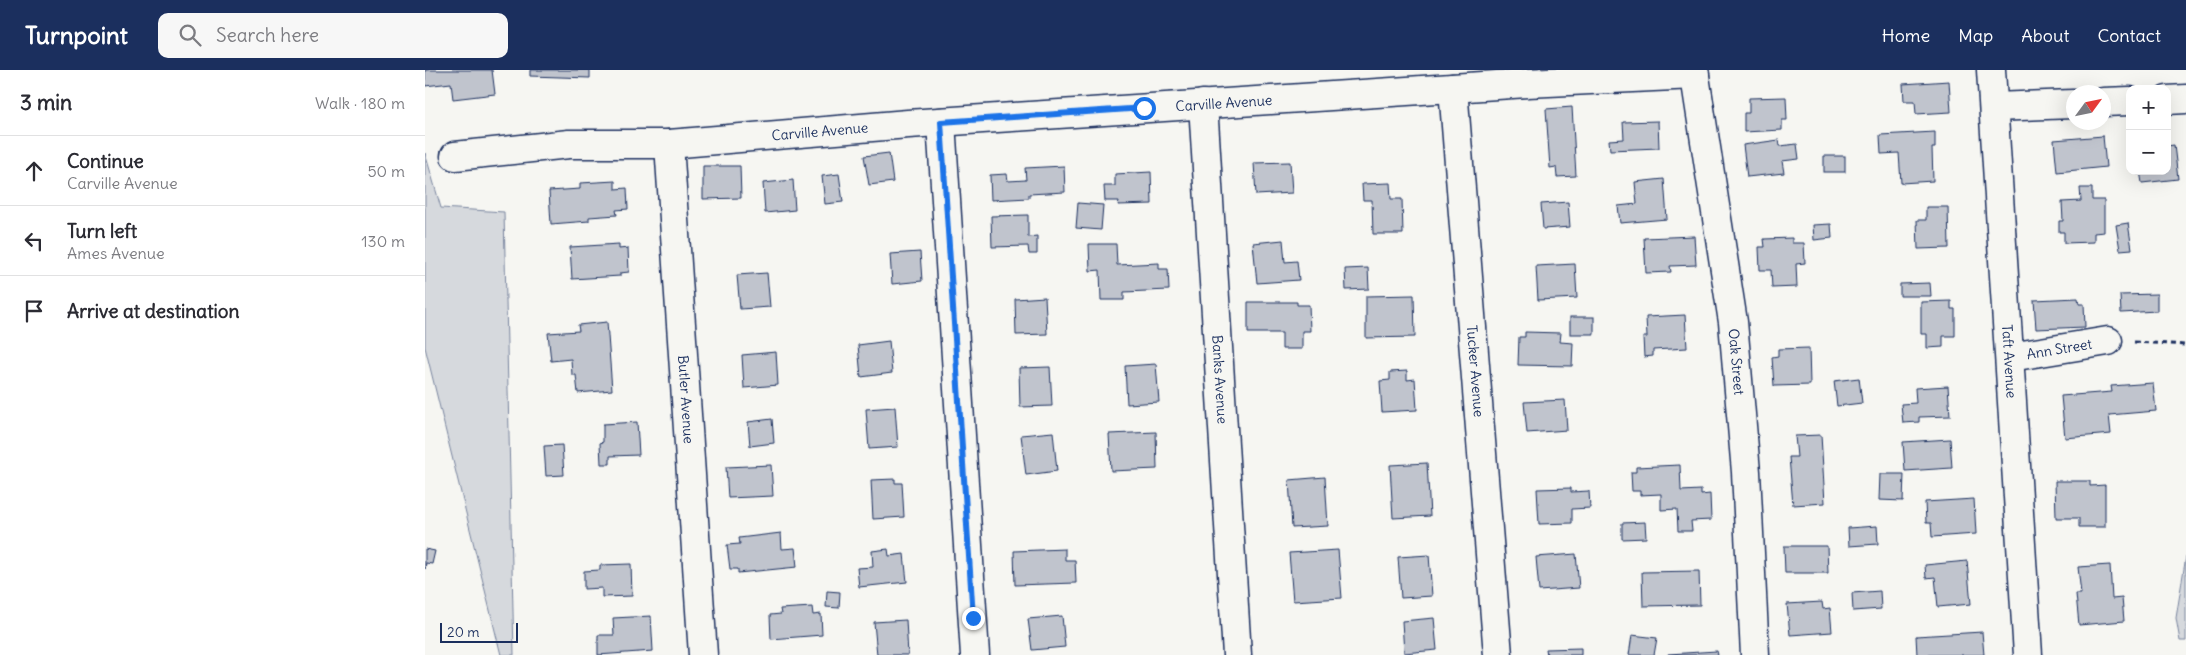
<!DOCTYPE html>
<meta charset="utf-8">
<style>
:root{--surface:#fff;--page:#f7f7f7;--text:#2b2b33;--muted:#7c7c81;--line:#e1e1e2;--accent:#1b2f5e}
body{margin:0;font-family:Delius,sans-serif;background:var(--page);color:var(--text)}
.controls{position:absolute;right:15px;top:15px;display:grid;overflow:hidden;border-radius:10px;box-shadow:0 5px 20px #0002}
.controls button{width:45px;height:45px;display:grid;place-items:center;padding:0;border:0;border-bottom:1px solid var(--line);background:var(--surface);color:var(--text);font:25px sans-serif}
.compass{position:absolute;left:1641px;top:15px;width:45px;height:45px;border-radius:50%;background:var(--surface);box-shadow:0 5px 20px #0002;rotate:57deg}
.scale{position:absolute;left:15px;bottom:12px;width:78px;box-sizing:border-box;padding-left:5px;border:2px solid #1b2f5e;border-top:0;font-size:14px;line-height:18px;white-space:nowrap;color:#1b2f5e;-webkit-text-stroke:4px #f6f6f2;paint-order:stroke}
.stop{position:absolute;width:15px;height:15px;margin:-11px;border:4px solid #1a73e8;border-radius:50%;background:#fff}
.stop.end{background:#1a73e8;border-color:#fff;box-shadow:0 1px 5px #0008}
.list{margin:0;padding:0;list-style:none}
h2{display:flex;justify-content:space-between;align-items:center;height:65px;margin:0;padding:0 20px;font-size:21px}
h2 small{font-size:16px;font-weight:400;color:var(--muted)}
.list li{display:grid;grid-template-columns:32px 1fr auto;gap:15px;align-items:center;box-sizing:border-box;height:70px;padding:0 20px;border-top:1px solid var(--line)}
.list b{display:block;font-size:19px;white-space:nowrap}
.list p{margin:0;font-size:16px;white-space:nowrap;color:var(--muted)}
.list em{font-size:16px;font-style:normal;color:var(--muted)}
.icon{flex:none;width:28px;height:28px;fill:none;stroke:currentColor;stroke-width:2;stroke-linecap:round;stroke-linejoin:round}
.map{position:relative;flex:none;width:1761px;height:585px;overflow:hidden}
header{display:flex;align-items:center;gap:30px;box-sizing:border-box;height:70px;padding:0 25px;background:var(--accent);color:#fff}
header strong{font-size:24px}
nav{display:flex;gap:28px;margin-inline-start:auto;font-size:18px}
.search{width:350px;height:45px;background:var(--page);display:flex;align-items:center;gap:12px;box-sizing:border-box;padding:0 18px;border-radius:10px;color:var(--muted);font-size:19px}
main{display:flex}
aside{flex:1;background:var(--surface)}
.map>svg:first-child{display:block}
.green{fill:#d6d9dd;stroke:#78849e}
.building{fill:#c0c4cd;stroke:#1b2f5e}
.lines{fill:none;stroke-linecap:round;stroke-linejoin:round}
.street-casing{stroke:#1b2f5e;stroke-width:31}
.path{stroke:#1b2f5e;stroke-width:3;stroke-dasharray:5 4;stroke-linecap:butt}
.street{stroke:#f6f6f2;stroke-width:28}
.route{stroke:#1a73e8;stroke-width:6}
.labels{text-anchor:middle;stroke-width:4;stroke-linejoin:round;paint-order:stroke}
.street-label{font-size:14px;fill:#1b2f5e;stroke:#f6f6f2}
</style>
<header>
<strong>Turnpoint</strong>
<div class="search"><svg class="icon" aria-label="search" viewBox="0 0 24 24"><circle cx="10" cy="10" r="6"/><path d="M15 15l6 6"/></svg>Search here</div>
<nav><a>Home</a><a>Map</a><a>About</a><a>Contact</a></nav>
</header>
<main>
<aside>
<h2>3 min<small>Walk · 180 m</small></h2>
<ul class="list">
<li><svg class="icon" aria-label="ahead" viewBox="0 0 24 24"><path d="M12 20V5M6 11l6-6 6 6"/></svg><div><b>Continue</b><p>Carville Avenue</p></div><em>50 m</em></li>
<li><svg class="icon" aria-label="left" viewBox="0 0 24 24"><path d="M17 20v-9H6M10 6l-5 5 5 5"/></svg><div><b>Turn left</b><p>Ames Avenue</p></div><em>130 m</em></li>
<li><svg class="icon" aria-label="arrive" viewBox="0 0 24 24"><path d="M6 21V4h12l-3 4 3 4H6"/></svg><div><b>Arrive at destination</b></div></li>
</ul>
</aside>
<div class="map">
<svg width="1761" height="585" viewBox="0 0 1761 585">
<rect width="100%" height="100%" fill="#f6f6f2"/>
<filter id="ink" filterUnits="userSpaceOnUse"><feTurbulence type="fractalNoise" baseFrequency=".02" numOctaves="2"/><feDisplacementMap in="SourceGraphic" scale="10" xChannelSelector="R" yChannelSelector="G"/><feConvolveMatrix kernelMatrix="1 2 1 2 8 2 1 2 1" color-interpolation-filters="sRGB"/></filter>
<g filter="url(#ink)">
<g class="green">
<polygon points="0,83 16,138 79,142 89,585 76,585 0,277"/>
<polygon points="1761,486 1761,571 1755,571 1751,548"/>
</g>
<g class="building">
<polygon points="0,0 67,0 70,24 28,29 26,13 0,16"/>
<polygon points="105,0 165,0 165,8 105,6"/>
<polygon points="1524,11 1526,42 1491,44 1490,31 1479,31 1478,14"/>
<polygon points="1361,27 1362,50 1357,50 1357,60 1319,62 1319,43 1324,43 1324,28"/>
<polygon points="1147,37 1151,106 1132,107 1131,97 1125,98 1121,39"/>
<polygon points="1233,51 1234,78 1185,80 1184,70 1199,69 1198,52"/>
<polygon points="1510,62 1510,78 1507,78 1508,111 1476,113 1474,83 1456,84 1455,65"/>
<polygon points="1678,66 1681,97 1632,102 1629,70"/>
<polygon points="1354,70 1355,76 1372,74 1374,89 1357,91 1359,103 1322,107 1318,75"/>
<polygon points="1749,75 1753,109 1717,113 1715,101 1742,101 1742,76"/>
<polygon points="464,83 468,112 444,115 439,86"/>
<rect x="1399" y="86" width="21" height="16"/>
<polygon points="865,92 867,123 831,125 829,93"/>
<polygon points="278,96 315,96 316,128 278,129"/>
<polygon points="639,96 640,122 604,124 604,128 566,130 565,105 582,104 583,111 601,110 600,98"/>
<polygon points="726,102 727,134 693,135 694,131 680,131 679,116 690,116 690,104"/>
<polygon points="414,104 418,132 400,134 397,106"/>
<polygon points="1239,109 1242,149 1195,153 1193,136 1212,134 1210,112"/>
<polygon points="368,110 370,140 340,143 338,113"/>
<polygon points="190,111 190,119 202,118 203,139 191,140 192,145 164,147 164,151 126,154 124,121 155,119 155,113"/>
<polygon points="965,113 966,129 977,129 978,164 948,164 947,130 938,130 937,114"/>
<polygon points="1655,118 1667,118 1667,130 1679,130 1679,162 1669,163 1669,172 1639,173 1639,162 1634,162 1634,151 1638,151 1637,132 1656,131"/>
<polygon points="1143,132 1145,157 1118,159 1116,134"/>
<polygon points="653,133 678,135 676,160 651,158"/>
<polygon points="1501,137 1523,137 1524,178 1493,179 1492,150 1501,150"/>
<polygon points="603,145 603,167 612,166 612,184 604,184 603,176 567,177 566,146"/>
<polygon points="1703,153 1707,179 1695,180 1691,155"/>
<polygon points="1406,154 1407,168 1389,170 1388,155"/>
<polygon points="1269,166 1271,195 1245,196 1246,202 1221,203 1219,168"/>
<polygon points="1367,168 1367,173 1379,173 1380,193 1371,194 1372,217 1347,218 1346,200 1335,200 1334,177 1340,177 1339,169"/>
<polygon points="858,170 860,192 872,191 874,210 832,213 828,173"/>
<polygon points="194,174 194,179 203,178 204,202 195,203 195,206 147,209 145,177"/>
<polygon points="664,174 691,174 692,195 734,193 734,199 743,199 744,220 699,222 699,230 676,230 675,200 665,201"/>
<polygon points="495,182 497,211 467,214 465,184"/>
<polygon points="1150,194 1152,228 1113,230 1111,196"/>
<polygon points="943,198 944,219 921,220 920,199"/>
<polygon points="342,203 345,237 315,239 312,205"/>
<polygon points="1505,213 1506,226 1475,226 1475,214"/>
<polygon points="1732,224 1732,241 1696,243 1695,225"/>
<polygon points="989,225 990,267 941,268 941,226"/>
<polygon points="620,227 622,264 591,265 590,229"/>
<polygon points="1653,228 1654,234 1659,234 1660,257 1611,259 1609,230"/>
<polygon points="1526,231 1526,239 1530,239 1530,266 1518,266 1518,277 1502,278 1502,264 1496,264 1496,232"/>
<polygon points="823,232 872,232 872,235 884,235 885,261 877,261 877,279 857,279 857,263 823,263"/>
<polygon points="1260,245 1262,278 1228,280 1228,286 1219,287 1218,267 1222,267 1221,247"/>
<rect x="1145" y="247" width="24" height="17"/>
<polygon points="182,252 187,320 153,323 151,305 147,305 146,289 126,291 123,263 154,261 153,255"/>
<polygon points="1100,262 1136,263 1135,272 1148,273 1147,296 1093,295 1094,267 1100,267"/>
<polygon points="464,271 467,303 436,307 433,275"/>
<polygon points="1384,278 1385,315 1349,316 1347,287 1353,286 1353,279"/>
<polygon points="351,282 353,315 319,318 317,285"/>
<polygon points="731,294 734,332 702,334 700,296"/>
<polygon points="625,297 627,336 595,337 594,298"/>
<polygon points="982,301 982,310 990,309 992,340 957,342 955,311 965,310 965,302"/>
<polygon points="1434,308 1437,333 1412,336 1409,311"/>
<polygon points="1728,313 1731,341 1684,345 1686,364 1640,368 1636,326 1687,322 1686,316"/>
<polygon points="1523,316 1525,346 1494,347 1494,352 1478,353 1476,334 1491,333 1490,318"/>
<polygon points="1140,330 1142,360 1102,363 1099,332"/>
<polygon points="470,337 473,377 444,379 441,339"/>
<polygon points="347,349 349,373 325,376 323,352"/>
<polygon points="212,352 214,385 185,386 185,394 176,394 175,373 178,372 178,354"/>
<polygon points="628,362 632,401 601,405 596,365"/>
<polygon points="731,362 732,399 686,401 684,364"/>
<polygon points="1396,365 1400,433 1368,435 1364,387 1372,387 1370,366"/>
<polygon points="1525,369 1527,398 1480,401 1478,372"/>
<polygon points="137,375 139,405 121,406 119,376"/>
<polygon points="1002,393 1005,446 968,448 965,395"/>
<polygon points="346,395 348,426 303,428 301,397"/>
<polygon points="1255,395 1256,421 1276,420 1276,425 1285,424 1286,450 1266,451 1267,461 1253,461 1252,439 1236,440 1236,424 1215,425 1215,421 1207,421 1206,402 1211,402 1211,397"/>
<polygon points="1455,404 1479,404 1478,431 1454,430"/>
<polygon points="900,407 903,456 867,458 864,410"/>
<polygon points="470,409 470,413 477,413 479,447 448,449 446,410"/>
<polygon points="1630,411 1665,411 1665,416 1680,415 1680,457 1654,457 1654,448 1631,448"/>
<polygon points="1146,418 1146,422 1164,421 1165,438 1147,439 1147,453 1114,454 1112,419"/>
<polygon points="1549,429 1551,464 1507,467 1506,453 1501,453 1500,432"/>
<polygon points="1220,452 1221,468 1197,469 1197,453"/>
<polygon points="1452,456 1453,474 1424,476 1423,458"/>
<polygon points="356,463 357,479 370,478 372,497 313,503 313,499 305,499 302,475 315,474 314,468"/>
<polygon points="1359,476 1402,476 1403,503 1360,503"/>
<polygon points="0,479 10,481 7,494 1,493 0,499"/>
<polygon points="463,479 464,486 479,484 482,512 434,517 432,498 448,497 447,481"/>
<polygon points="640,479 640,490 650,490 651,513 590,515 589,481"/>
<polygon points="913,480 917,528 868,531 864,483"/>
<polygon points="1151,484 1154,518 1114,521 1111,487"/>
<polygon points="1004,485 1007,526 976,528 973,487"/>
<polygon points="1542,491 1546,534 1513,537 1510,507 1501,508 1500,495"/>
<polygon points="206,494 207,526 177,527 177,518 159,519 159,501 175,500 175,495"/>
<polygon points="1685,495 1687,529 1697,528 1699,551 1654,555 1651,524 1656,524 1653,497"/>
<polygon points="1274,501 1275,535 1218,536 1217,502"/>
<polygon points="402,521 415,522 414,538 401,537"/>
<polygon points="1455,521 1456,539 1428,541 1427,523"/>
<polygon points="1397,532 1398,539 1405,538 1407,562 1365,565 1362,534"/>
<polygon points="387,537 388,545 396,544 397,565 346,569 345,545 356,544 355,539"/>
<polygon points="226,546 228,581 173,585 173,565 189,565 188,548"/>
<polygon points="637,546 640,577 607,580 603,549"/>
<polygon points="1009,548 1012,580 979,583 977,551"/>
<polygon points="481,550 483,585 452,585 449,552"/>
<polygon points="1557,562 1559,585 1492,585 1491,566"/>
<polygon points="1207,565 1232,568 1229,585 1204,585"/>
<polygon points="1156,578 1156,585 1122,585 1121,579"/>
<polygon points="1292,581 1293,585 1243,585 1243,584"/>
</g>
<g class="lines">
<defs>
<g id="street">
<path id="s1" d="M1269 0 1308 252 1321 402 1330 585"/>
<path id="s2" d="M1566 0 1603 585"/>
<path id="s3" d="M1028 18 1073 585"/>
<polyline points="1742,30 1761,29"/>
<polyline points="1678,32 1705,31"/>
<path id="s4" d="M778 34 812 585"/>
<polyline points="1569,37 1648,34"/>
<polyline points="516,52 550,585"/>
<path id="s5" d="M244 74 278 585"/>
<path id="s6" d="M30 86 144 74H244L483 54 1102 13 1270 5"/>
<path id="s7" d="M1585 287 1683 271"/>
</g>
</defs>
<use href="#street" class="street-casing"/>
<polyline class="path" points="1709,272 1761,275"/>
<use href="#street" class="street"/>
</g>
</g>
<g class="lines" filter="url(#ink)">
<polyline class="route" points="548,548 516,52 719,38"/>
</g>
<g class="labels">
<g class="street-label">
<text dy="5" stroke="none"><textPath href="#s6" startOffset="771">Carville Avenue</textPath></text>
<text dy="5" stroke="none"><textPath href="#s6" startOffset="366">Carville Avenue</textPath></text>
<text dy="5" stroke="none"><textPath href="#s7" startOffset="50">Ann Street</textPath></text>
<text dy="5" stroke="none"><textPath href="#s1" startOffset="295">Oak Street</textPath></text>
<text dy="5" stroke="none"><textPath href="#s2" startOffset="292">Taft Avenue</textPath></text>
<text dy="5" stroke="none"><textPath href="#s3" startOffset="284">Tucker Avenue</textPath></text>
<text dy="5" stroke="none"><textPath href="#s4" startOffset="276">Banks Avenue</textPath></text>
<text dy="5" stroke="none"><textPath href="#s5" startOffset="256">Butler Avenue</textPath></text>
</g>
</g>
</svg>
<div class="controls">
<button>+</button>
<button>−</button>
</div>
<svg class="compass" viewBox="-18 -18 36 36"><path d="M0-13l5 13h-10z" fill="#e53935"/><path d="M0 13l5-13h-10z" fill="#7c7c81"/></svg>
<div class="scale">20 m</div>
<div class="stop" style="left:719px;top:38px"></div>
<div class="stop end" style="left:548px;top:548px"></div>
</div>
</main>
